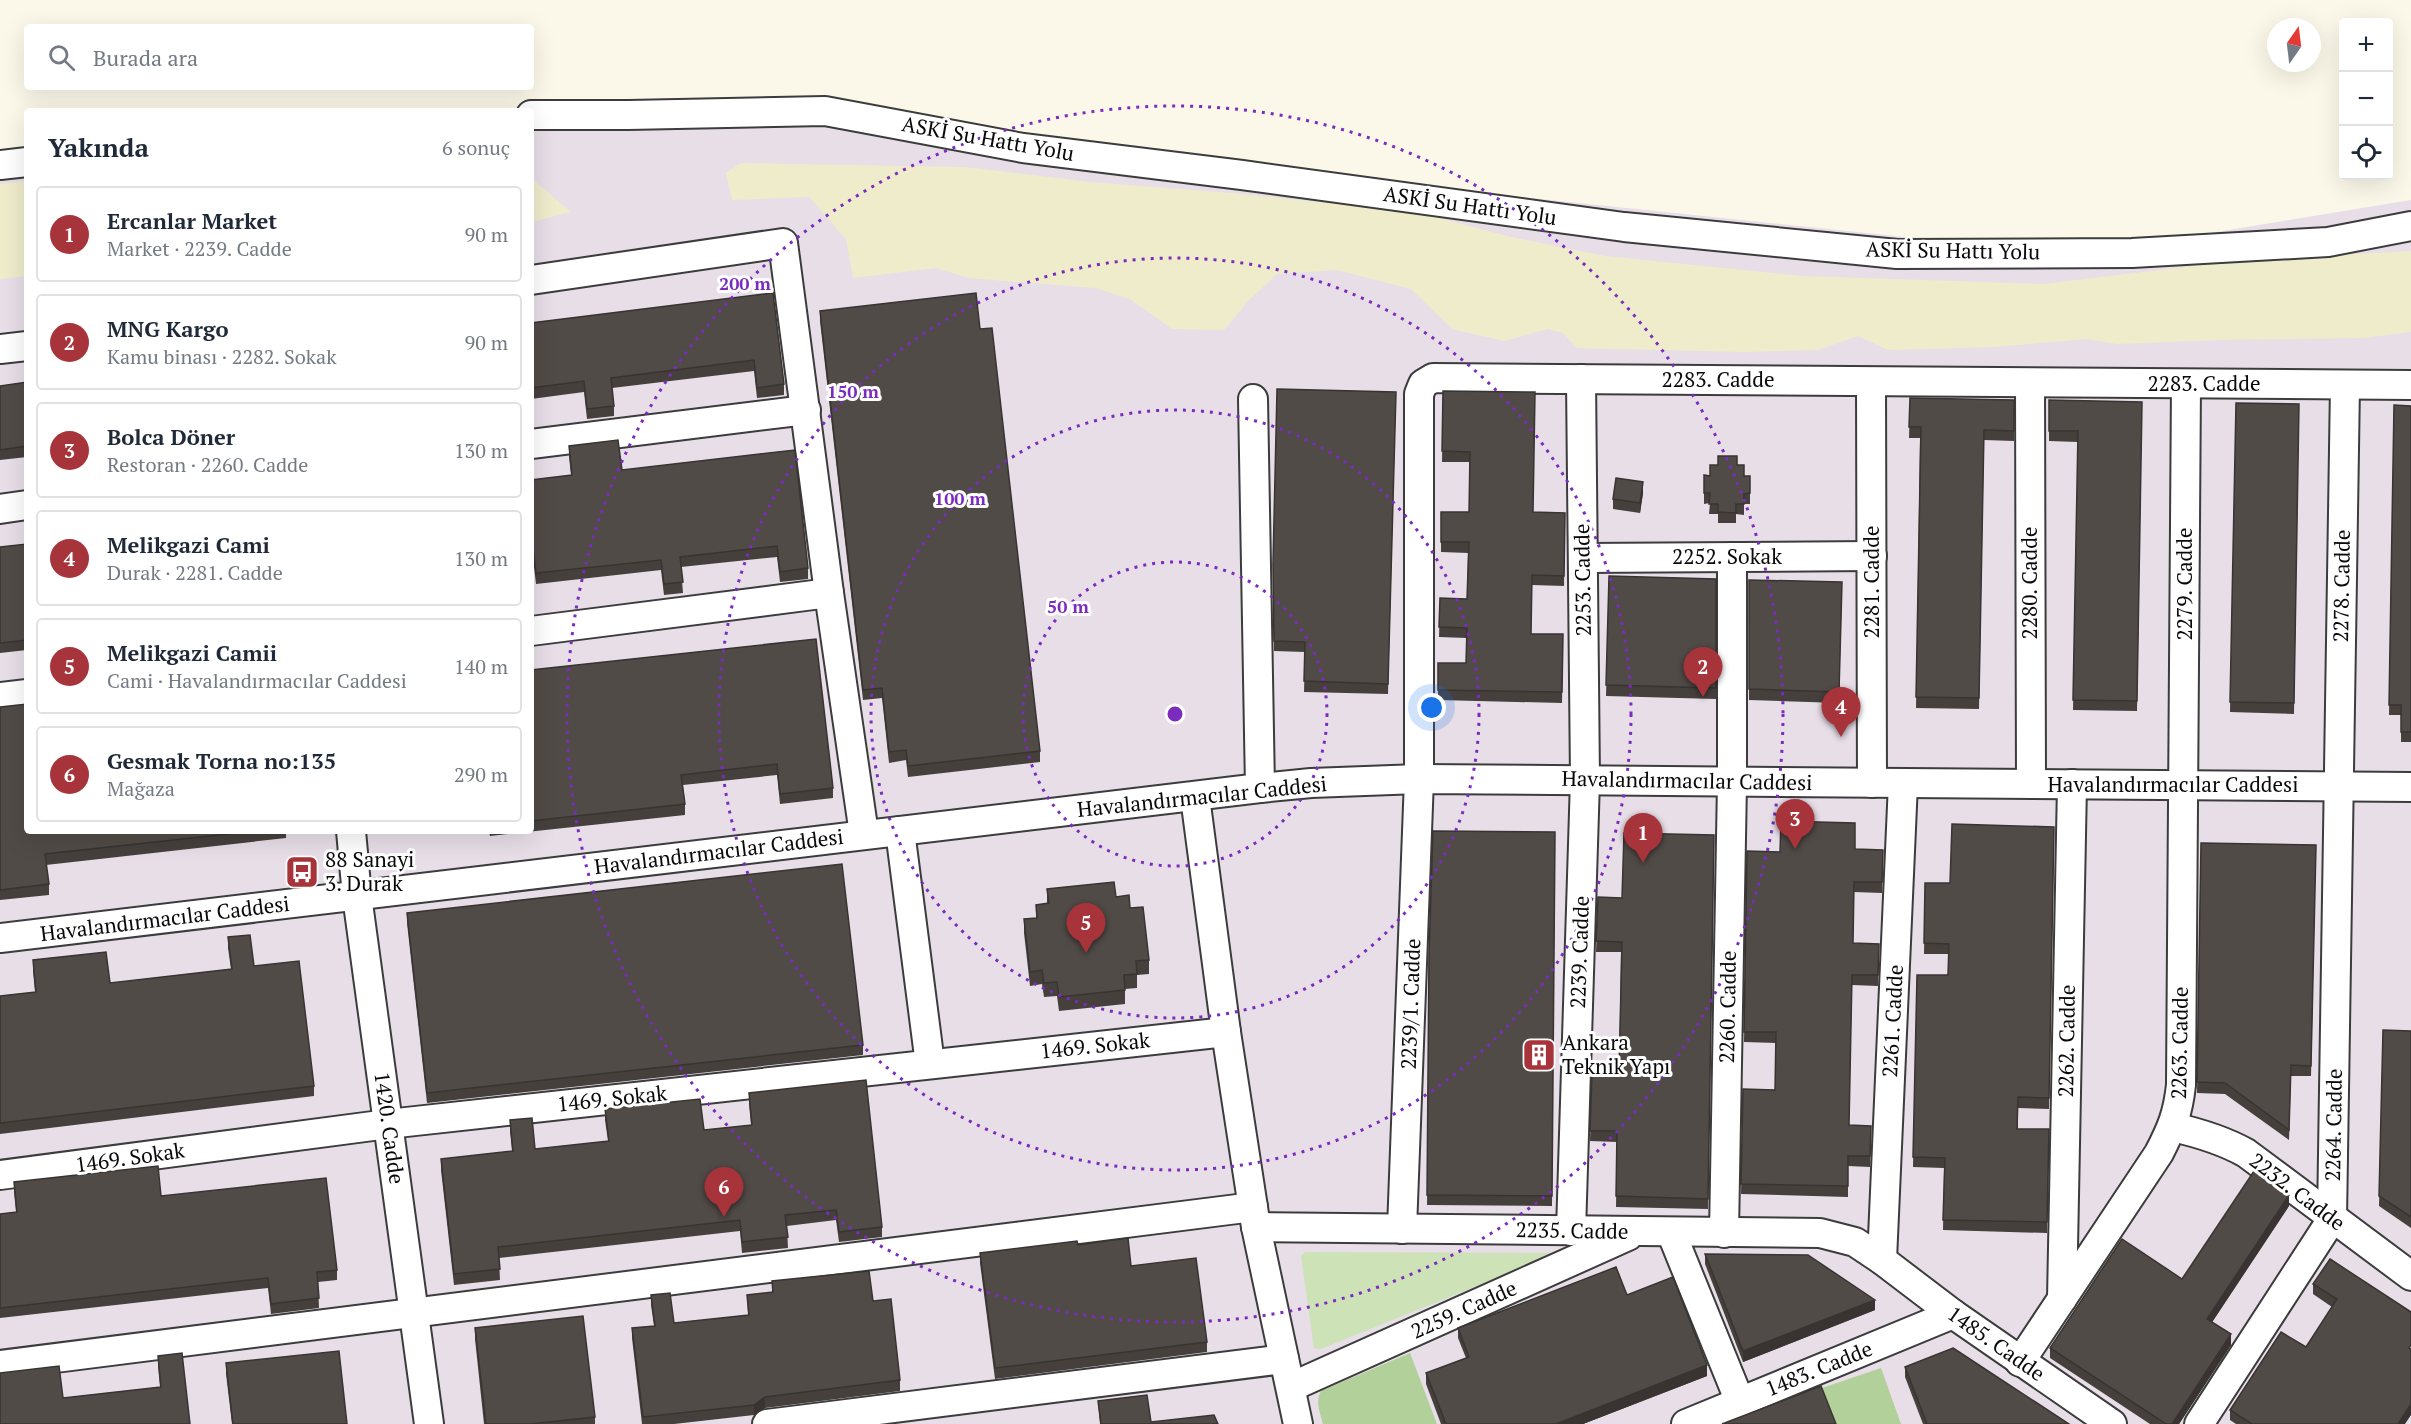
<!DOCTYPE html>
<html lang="tr">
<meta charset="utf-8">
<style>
:root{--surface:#fff;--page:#f6f6f7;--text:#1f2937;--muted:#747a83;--line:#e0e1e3;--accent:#a7343a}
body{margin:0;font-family:"PT Serif",serif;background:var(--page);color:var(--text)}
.controls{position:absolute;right:18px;top:18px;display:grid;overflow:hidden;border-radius:6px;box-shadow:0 6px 24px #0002}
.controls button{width:54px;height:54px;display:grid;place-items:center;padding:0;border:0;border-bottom:2px solid var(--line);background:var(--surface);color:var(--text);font:30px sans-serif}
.compass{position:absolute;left:2267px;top:18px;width:54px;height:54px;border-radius:50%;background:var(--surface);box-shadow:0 6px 24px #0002;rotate:14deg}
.you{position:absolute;left:1432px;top:708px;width:21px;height:21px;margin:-15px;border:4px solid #fff;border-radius:50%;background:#1a73e8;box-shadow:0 0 0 9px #1a73e833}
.badge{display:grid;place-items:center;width:39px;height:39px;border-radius:50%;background:var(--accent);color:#fff;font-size:20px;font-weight:700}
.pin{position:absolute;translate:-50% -50px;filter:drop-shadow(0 2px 3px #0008)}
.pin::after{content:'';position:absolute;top:32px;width:21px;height:18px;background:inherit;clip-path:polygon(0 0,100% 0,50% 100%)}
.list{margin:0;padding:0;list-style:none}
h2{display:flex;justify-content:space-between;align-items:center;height:78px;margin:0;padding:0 24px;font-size:26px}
h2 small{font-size:20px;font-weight:400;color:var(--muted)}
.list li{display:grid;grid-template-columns:39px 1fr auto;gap:18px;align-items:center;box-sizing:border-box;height:96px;margin:0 12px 12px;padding:0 12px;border:2px solid var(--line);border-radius:6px}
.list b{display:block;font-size:22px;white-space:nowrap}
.list p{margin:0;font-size:20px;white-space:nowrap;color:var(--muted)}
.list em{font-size:20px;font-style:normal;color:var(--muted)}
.icon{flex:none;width:33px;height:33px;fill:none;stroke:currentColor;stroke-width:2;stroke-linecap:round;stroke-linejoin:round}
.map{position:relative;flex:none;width:2411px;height:1424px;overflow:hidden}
.search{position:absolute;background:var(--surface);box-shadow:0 6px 24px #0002;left:24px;top:24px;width:510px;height:66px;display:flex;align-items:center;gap:15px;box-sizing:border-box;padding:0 21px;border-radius:6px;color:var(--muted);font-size:22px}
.panel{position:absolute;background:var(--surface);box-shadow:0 6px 24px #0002;left:24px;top:108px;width:510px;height:726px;border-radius:6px}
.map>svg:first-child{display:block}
.industrial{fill:#e7dee8}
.farmland{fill:#efeccc}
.green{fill:#cde2b7}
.forest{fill:#b2d099}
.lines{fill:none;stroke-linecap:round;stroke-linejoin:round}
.minor-casing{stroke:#3c3c3c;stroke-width:32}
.minor{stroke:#fff;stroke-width:28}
.wall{fill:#46403d}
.shaded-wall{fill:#393432}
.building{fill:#514b47;stroke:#393432;stroke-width:1.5}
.ring{fill:none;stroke:#7b2cbf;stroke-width:3;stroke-dasharray:3 6}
.labels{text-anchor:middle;stroke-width:6;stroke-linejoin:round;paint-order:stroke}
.street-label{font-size:21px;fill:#090909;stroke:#fff}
.poi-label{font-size:21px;fill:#090909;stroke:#fff;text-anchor:start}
.centre{fill:#7b2cbf;stroke:#fff;stroke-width:3}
.ring-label{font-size:18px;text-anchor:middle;font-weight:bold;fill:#7b2cbf;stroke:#fff;stroke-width:6;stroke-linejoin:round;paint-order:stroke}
</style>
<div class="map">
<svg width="2411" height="1424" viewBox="0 0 2411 1424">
<rect width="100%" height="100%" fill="#fcf8e9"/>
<polygon class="industrial" points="606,101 2076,255 2411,200 2411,1424 0,1424 0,157 27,154 27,831 531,831 531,111 494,111"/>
<g class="farmland">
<polygon points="741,163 965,167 1090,182 1231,193 1385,209 1436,217 1507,236 1605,256 1803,276 2043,284 2235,261 2411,251 2411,332 2364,338 2219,340 2117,344 2086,339 1994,347 1888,350 1858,336 1818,350 1745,352 1577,348 1563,333 1548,329 1504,341 1452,329 1411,289 1337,270 1277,274 1248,301 1224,330 1172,329 1130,299 1095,288 969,278 936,268 853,278 846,239 809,197 732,200 726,173"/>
<polygon points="531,178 571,212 531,222"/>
<polygon points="27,181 27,276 0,279 0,184"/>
</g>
<polygon class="green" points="1305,1252 1558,1253 1321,1349 1314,1348 1301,1256"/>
<g class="forest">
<path d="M1410 1353 1437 1424H1323C1320 1413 1315 1401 1321 1391Z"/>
<polygon points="1881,1368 1901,1424 1836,1424 1822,1388"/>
</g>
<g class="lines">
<defs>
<g id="minor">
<polyline points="531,115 628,115 825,111 1023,148 1242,175 1624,227 1897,254 2132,253 2328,242 2411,226"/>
<polyline points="0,165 27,162"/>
<polyline points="531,280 783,243 829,593 864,834"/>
<polyline points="0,349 27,346"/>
<polyline points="1871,382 1872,783"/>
<polyline points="2030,383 2031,784"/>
<polyline points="1253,399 1260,788"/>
<polyline points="531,444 806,410"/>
<polyline points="0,509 27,505"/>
<polyline points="1583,558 1872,556"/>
<polyline points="531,631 829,593"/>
<polyline points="0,697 27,694"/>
<polyline points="1195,797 1226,1032 1256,1227 1298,1424"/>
<polyline points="351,831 357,896 429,1424"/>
<polyline points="900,831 930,1064"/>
<polyline points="0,938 1260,788 1311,783 1419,779 2411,787"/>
<path d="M2173 1127C2199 1133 2223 1140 2246 1153L2411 1276"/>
<polyline points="0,1175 388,1124 1226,1032"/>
<polyline points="1256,1227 1820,1233 1855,1242 1882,1260 1953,1314 2112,1424"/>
<polyline points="1402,1229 1419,779 1419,394 1423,384 1433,378 2411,385"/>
<polyline points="1571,1231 1585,780 1581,379"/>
<polyline points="1671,1232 1740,1402"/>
<polyline points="1724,1233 1732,782 1732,557"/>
<polyline points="1882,1260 1903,783"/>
<polyline points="2062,1299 2072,784"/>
<path d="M2020 1362 2159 1153C2172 1128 2178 1113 2181 1085L2186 384"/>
<polyline points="0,1365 1253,1207"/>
<polyline points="1291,1387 1628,1236"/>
<polyline points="767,1424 1284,1359"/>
<polyline points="1686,1424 1953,1314"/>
<polyline points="2199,1424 2332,1219 2345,385"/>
</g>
</defs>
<use href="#minor" class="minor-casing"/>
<use href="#minor" class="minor"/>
</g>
<g class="wall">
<polygon points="773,293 784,384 784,395 757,398 754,371 612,388 614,406 614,416 587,419 584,392 531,399 531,323"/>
<polygon points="820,311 980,329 1040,751 1040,762 908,777 906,760 889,763 882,698 863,700 820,321"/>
<polygon points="27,382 27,457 0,460 0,386"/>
<polygon points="1443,391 1533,512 1565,513 1564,586 1532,585 1531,634 1563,634 1562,703 1438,700 1438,663 1466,663 1467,638 1439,637 1440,598 1467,599 1468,553 1441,552 1441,512 1469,512 1470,462 1442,462"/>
<polygon points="1396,392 1388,694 1304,692 1305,652 1274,651 1273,564"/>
<polygon points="1910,398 2014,400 2014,441 1984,440 1979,709 1916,708 1920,438 1909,438"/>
<polygon points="2049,400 2142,402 2137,711 2073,710 2078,442 2049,441"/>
<polygon points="2236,403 2299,404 2294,714 2230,712"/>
<polygon points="2394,405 2411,406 2411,742 2401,742 2401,715 2389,715"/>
<polygon points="569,446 622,470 795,450 808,568 808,579 780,582 777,557 681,567 683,593 664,595 661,570 536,584 531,541 531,480 571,475 569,457"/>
<polygon points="1718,465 1737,465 1744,476 1750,476 1750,504 1744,504 1744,515 1736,514 1736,523 1718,523 1718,514 1709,514 1710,503 1704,504 1704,475 1710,476"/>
<polygon points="1643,493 1640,513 1613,509 1613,499"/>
<polygon points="27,544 27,650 0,653 0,547"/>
<polygon points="1609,576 1716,579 1716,699 1606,696"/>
<polygon points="1749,580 1842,582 1839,703 1749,700"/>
<polygon points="816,639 833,788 833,798 780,804 777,775 683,785 685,804 685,815 490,836 489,831 531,831 531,670"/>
<polygon points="0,707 27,831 286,831 286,838 46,865 49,884 49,895 0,900"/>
<polygon points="2054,827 2049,1109 2018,1108 2018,1129 2049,1129 2047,1233 1943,1230 1944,1168 1913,1167 1917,975 1948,975 1949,954 1924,954 1925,883 1950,883"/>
<polygon points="1555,832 1552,1206 1427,1205 1429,953"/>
<polygon points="1714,835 1708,1209 1616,1207 1617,1142 1590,1141 1592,1073 1619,1074 1621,952 1596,952 1598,897 1622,898"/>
<polygon points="2201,843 2316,845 2311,1076 2291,1076 2289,1140 2225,1094 2197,1093"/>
<polygon points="1855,849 1883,860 1882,893 1854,892 1853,943 1879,954 1878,986 1852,985 1849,1125 1871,1136 1870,1167 1848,1166 1848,1197 1741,1194 1743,1089 1775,1090 1776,1043 1744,1042 1747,851 1780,852"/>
<polygon points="1047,889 1116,897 1130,908 1149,960 1149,974 1137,975 1137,988 1125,989 1125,1004 1059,1011 1057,996 1044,997 1042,984 1030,986 1024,933 1024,919 1036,918 1036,905 1047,903"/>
<polygon points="407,913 863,1045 863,1055 427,1103 407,923"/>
<polygon points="228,937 254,966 314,1086 314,1096 0,1134 0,996 35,992 33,971 33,960 110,983 231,969 228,948"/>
<polygon points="2383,1030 2411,1031 2411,1228 2379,1206"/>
<polygon points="749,1093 882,1227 882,1237 839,1242 836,1220 787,1226 788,1248 742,1253 740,1231 499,1258 500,1280 454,1285 441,1170 441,1159 512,1151 510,1131 510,1120 535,1149 608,1141 605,1120 605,1109 704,1130 751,1125 749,1104"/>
<polygon points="14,1182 161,1196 337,1270 337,1280 318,1282 319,1308 271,1314 268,1288 0,1318 0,1214 16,1212 14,1192"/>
<polygon points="2289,1206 2212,1322 2231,1345 2179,1424 2150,1424 2050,1358 2050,1348 2182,1279"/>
<polygon points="1078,1245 1131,1266 1207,1342 1207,1352 995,1379 980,1263 980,1253"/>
<polygon points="1705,1254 1875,1310 1743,1362 1705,1264"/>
<polygon points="2330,1259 2405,1424 2236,1424 2230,1420 2230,1410 2306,1347 2332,1307 2313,1294 2313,1284"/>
<polygon points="772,1281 873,1301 900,1380 900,1391 765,1408 754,1415 674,1424 642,1424 632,1338 632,1328 654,1326 651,1305 651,1295 674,1323 748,1315 747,1295 772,1293"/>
<polygon points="1627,1295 1707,1376 1583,1424 1441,1424 1426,1384 1426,1373 1466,1358 1458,1338 1458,1328"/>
<polygon points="475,1328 595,1417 595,1424 484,1424 475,1339"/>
<polygon points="158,1356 190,1424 63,1398 160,1387 158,1366"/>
<polygon points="226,1363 347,1424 232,1424 226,1374"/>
<polygon points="1905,1367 2069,1424 1923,1424 1905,1377"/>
<polygon points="1098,1401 1151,1422 1218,1424 1100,1424"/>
</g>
<g class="shaded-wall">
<polygon points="1643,482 1643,493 1640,513 1640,503"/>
<polygon points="2289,1195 2289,1206 2207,1330 2207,1319"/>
<polygon points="1875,1300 1875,1310 1743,1362 1743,1351"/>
<polygon points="2231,1334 2231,1345 2179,1424 2172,1424"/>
<polygon points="1707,1365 1707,1376 1583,1424 1556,1424"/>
<polygon points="765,1397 765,1408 754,1415 754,1405"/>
<polygon points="2411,1404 2411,1415 2405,1424 2398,1424"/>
</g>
<g class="building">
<polygon points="773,293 784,384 757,388 754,360 611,378 614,406 587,409 584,381 531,388 531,323"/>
<polygon points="976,293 980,329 992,328 1040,751 908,766 906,750 889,752 882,688 863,690 820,311"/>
<polygon points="27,382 27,446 0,450 0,386"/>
<polygon points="1277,389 1396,392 1388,684 1304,681 1305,642 1274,641 1273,564"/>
<polygon points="1443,391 1535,392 1533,512 1565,513 1564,576 1532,575 1531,634 1563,634 1562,692 1438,690 1438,663 1466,663 1467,628 1439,627 1440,598 1467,599 1469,542 1441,542 1441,512 1469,512 1470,452 1442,451"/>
<polygon points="1910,398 2014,400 2014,431 1984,430 1979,698 1916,697 1921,427 1909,427"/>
<polygon points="2049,400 2142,402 2137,701 2073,700 2078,431 2049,431"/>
<polygon points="2236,403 2299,404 2294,703 2230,702"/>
<polygon points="2394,405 2411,406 2411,732 2401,732 2401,705 2389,705"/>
<polygon points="618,440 622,470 795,450 808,568 780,572 777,546 680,557 683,582 664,584 661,560 536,573 531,531 531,480 572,475 569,446"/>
<polygon points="1718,456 1737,456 1737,465 1744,465 1744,476 1750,476 1750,493 1744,494 1744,504 1736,504 1736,513 1718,512 1718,504 1709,504 1710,493 1704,493 1704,475 1710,476 1710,465 1718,465"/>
<polygon points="1616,478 1643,482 1640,503 1613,499"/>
<polygon points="27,544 27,640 0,643 0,547"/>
<polygon points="1609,576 1716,579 1716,688 1606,685"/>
<polygon points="1749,580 1842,582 1839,692 1749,689"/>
<polygon points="816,639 833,788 780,794 777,764 681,775 685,804 531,821 531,670"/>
<polygon points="27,704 27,831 257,831 45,854 49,884 0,890 0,707"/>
<polygon points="1781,821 1855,823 1855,849 1883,850 1882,882 1854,882 1853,943 1879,944 1878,975 1852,975 1849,1125 1871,1126 1870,1156 1848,1156 1848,1186 1741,1184 1743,1089 1775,1090 1776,1032 1744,1032 1747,851 1780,852"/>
<polygon points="1952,824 2054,827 2049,1098 2018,1097 2017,1129 2049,1129 2047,1222 1943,1220 1945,1158 1913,1157 1917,975 1948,975 1949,944 1924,943 1925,883 1950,883"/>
<polygon points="1433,831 1555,832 1552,1196 1427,1195 1429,953"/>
<polygon points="1624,833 1714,835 1708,1199 1616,1196 1617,1131 1590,1131 1592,1073 1619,1074 1622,942 1596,941 1598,897 1622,898"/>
<polygon points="2201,843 2316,845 2311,1066 2291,1065 2289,1130 2225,1083 2197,1082"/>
<polygon points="842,864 863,1045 427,1093 407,913"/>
<polygon points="1114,882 1116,897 1129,895 1130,908 1143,907 1149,960 1136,961 1137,974 1124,975 1125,990 1059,997 1057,982 1044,983 1042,970 1030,972 1024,919 1037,918 1036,905 1049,903 1047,889"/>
<polygon points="250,935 254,966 299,961 314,1086 0,1123 0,996 36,992 33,960 106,952 110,983 232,969 228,937"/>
<polygon points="2383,1030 2411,1031 2411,1217 2379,1196"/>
<polygon points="866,1080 882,1227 839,1232 836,1210 785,1215 788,1237 742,1242 740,1220 498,1247 500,1269 454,1274 441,1159 513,1151 510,1120 532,1118 535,1149 609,1141 605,1109 700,1099 704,1130 752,1125 749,1093"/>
<polygon points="158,1166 161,1196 326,1178 337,1270 317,1272 319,1298 271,1304 268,1278 0,1308 0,1214 17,1212 14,1182"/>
<polygon points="2254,1171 2289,1195 2207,1319 2231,1334 2172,1424 2166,1424 2050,1348 2122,1239 2182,1279"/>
<polygon points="1128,1238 1131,1266 1196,1258 1207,1342 995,1368 980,1253 1077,1241 1078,1245"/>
<polygon points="1705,1254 1808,1255 1875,1300 1743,1351"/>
<polygon points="2330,1259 2411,1312 2411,1345 2409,1348 2411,1349 2411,1404 2398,1424 2252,1424 2230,1410 2281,1332 2306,1347 2337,1299 2313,1284"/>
<polygon points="1616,1267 1627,1295 1673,1277 1707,1365 1556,1424 1446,1424 1426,1373 1469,1357 1458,1328"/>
<polygon points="869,1271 873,1301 891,1299 900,1380 765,1397 754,1405 643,1417 632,1328 655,1326 651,1295 670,1293 674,1323 749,1315 747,1295 773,1292 772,1281"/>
<polygon points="583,1316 595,1417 530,1424 486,1424 475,1328"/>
<polygon points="1953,1348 2069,1424 1927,1424 1905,1367"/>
<polygon points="339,1351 347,1424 233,1424 226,1363"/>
<polygon points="182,1353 190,1424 0,1424 0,1373 59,1366 63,1398 161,1387 158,1356"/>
<polygon points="1821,1386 1836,1424 1722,1424"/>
<polygon points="1147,1395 1151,1422 1214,1415 1218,1424 1101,1424 1098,1401"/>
</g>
<g class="ring">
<circle cx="1175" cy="714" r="152"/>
<circle cx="1175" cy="714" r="304"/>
<circle cx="1175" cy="714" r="456"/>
<circle cx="1175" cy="714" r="608"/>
</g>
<defs>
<symbol id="bus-square" viewBox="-11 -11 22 22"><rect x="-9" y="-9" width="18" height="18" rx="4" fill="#a7343a" stroke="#fff"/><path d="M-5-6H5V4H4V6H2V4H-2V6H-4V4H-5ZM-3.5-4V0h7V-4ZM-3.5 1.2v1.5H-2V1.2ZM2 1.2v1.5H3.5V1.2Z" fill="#fff"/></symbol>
<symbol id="building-square" viewBox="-11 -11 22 22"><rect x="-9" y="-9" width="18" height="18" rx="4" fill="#a7343a" stroke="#fff"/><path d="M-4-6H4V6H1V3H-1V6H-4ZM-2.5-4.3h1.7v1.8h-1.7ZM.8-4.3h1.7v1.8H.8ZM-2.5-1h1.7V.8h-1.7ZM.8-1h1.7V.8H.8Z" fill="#fff"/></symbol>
</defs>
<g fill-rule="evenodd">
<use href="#bus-square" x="283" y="853" width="38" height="38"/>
<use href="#building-square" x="1520" y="1036" width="38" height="38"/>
</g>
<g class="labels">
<g class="street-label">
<text transform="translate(988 139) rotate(10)" y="7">ASKİ Su Hattı Yolu</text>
<text transform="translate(1470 206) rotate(8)" y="7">ASKİ Su Hattı Yolu</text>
<text transform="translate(1953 251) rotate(1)" y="7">ASKİ Su Hattı Yolu</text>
<text x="1718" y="387">2283. Cadde</text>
<text x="2204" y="391">2283. Cadde</text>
<text x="1727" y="564">2252. Sokak</text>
<text transform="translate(1583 580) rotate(-91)" y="7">2253. Cadde</text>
<text transform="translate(1872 582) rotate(-90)" y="7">2281. Cadde</text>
<text transform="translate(2030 583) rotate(-90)" y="7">2280. Cadde</text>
<text transform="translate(2185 584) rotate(-90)" y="7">2279. Cadde</text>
<text transform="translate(2342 586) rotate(-89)" y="7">2278. Cadde</text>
<text transform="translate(1687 781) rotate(1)" y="7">Havalandırmacılar Caddesi</text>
<text x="2173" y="792">Havalandırmacılar Caddesi</text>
<text transform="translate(1202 797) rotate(-6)" y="7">Havalandırmacılar Caddesi</text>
<text transform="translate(719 852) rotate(-7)" y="7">Havalandırmacılar Caddesi</text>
<text transform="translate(165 919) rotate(-7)" y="7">Havalandırmacılar Caddesi</text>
<text transform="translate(1580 952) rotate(-88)" y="7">2239. Cadde</text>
<text transform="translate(1411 1004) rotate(-88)" y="7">2239/1. Cadde</text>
<text transform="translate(1728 1007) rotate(-89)" y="7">2260. Cadde</text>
<text transform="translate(1893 1021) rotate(-87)" y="7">2261. Cadde</text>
<text transform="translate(2067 1041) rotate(-89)" y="7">2262. Cadde</text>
<text transform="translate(2180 1043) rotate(-89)" y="7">2263. Cadde</text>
<text transform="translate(1095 1046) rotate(-6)" y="7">1469. Sokak</text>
<text transform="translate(612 1099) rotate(-6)" y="7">1469. Sokak</text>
<text transform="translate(2334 1125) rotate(-89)" y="7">2264. Cadde</text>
<text transform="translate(389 1128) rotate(82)" y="7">1420. Cadde</text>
<text transform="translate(130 1158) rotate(-8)" y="7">1469. Sokak</text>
<text transform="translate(2297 1192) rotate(37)" y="7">2232. Cadde</text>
<text transform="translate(1572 1231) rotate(1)" y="7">2235. Cadde</text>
<text transform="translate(1464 1310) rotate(-24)" y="7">2259. Cadde</text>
<text transform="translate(1996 1344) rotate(35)" y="7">1485. Cadde</text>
<text transform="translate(1819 1369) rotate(-22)" y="7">1483. Cadde</text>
</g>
<g class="poi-label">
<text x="325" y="867">88 Sanayi<tspan x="325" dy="24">3. Durak</tspan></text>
<text x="1562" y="1050">Ankara<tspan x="1562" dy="24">Teknik Yapı</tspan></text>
</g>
</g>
<circle cx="1175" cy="714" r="9" class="centre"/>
<g class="ring-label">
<text x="745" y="290">200 m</text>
<text x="853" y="398">150 m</text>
<text x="960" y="505">100 m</text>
<text x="1068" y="613">50 m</text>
</g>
</svg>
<div class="controls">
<button>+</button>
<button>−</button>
<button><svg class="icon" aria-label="locate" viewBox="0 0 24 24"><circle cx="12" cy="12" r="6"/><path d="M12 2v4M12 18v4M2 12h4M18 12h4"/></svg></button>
</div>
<svg class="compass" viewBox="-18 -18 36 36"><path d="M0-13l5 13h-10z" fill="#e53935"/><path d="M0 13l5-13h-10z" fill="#747a83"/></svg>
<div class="you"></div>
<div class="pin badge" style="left:1643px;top:863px">1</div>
<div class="pin badge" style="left:1703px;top:697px">2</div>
<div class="pin badge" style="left:1795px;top:849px">3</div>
<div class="pin badge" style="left:1841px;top:737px">4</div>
<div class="pin badge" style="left:1086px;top:953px">5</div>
<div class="pin badge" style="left:724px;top:1217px">6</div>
<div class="search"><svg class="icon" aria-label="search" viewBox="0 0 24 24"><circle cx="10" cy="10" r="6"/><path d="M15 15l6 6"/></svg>Burada ara</div>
<section class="panel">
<h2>Yakında<small>6 sonuç</small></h2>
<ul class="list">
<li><span class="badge">1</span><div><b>Ercanlar Market</b><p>Market · 2239. Cadde</p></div><em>90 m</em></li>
<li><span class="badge">2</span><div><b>MNG Kargo</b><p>Kamu binası · 2282. Sokak</p></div><em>90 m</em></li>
<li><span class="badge">3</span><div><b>Bolca Döner</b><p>Restoran · 2260. Cadde</p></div><em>130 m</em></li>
<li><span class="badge">4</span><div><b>Melikgazi Cami</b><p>Durak · 2281. Cadde</p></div><em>130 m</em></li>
<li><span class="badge">5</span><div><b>Melikgazi Camii</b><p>Cami · Havalandırmacılar Caddesi</p></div><em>140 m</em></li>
<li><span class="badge">6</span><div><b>Gesmak Torna no:135</b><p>Mağaza</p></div><em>290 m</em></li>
</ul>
</section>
</div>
